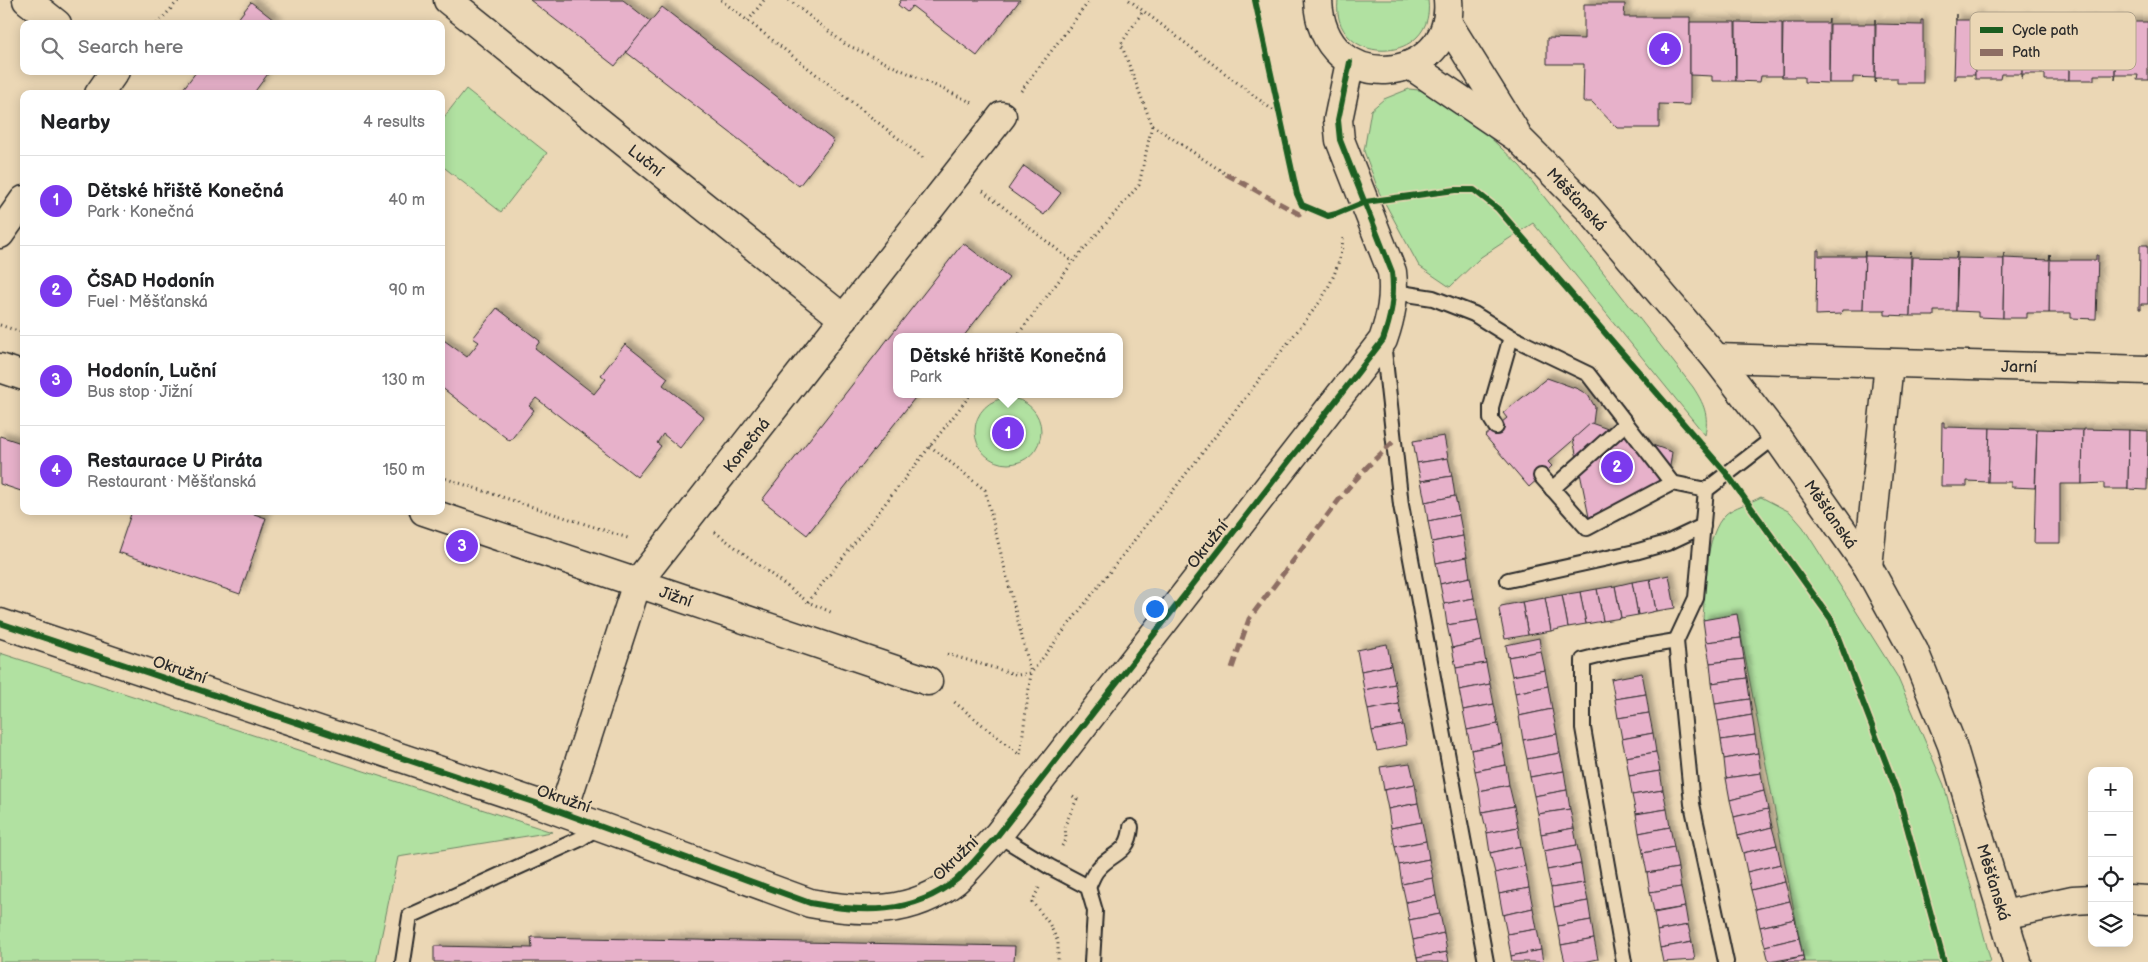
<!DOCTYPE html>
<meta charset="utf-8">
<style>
:root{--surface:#fff;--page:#f6f6f6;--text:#202124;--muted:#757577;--line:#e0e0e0;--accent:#7c3aed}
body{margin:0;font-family:"Balsamiq Sans",sans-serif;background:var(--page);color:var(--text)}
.controls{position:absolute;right:15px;bottom:15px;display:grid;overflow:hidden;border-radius:10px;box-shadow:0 2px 12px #0003}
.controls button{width:45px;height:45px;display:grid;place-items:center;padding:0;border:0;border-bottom:1px solid var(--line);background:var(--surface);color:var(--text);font:25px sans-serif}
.you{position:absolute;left:1154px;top:608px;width:18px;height:18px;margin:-12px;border:4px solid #fff;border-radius:50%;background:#1a73e8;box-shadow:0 0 0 8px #1a73e833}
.badge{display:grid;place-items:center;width:32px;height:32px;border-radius:50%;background:var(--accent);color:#fff;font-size:16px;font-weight:700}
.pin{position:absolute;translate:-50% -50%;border:2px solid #fff;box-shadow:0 1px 5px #0006}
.popup{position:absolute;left:893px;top:333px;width:230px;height:65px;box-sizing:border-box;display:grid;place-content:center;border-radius:10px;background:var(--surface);filter:drop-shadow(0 1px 4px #0005);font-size:16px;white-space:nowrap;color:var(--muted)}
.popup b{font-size:19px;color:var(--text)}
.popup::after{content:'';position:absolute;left:50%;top:100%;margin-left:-10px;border:10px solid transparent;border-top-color:var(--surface)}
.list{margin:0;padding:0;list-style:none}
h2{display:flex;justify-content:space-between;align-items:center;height:65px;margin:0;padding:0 20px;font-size:21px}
h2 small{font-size:16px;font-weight:400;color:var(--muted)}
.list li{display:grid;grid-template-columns:32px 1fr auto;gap:15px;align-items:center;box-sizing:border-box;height:90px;padding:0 20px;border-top:1px solid var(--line)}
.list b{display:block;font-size:19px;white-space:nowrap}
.list p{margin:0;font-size:16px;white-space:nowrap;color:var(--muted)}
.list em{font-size:16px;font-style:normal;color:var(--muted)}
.icon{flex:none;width:28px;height:28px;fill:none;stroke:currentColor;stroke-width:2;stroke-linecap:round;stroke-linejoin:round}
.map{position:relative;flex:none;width:2148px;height:962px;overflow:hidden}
.search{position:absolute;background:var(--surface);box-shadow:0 2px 12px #0003;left:20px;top:20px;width:425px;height:55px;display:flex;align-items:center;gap:12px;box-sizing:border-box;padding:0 18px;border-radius:10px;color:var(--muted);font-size:19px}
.panel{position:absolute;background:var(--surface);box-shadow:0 2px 12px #0003;left:20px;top:90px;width:425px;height:425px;border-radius:10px}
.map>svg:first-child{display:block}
.green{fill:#b1e1a1;stroke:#6e8666}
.building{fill:#e7b1ca;stroke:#2b2b2b;filter:url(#shadow)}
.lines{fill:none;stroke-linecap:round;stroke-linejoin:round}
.lane-casing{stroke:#2b2b2b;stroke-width:18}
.street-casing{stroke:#2b2b2b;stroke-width:31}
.secondary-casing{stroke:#2b2b2b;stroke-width:31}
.path{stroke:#2b2b2b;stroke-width:3;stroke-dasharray:1 4;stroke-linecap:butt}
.lane{stroke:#ebd7b5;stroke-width:14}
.street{stroke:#ebd7b5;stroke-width:28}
.secondary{stroke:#ebd7b5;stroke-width:28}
.quiet{stroke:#8d6e63;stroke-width:5;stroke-dasharray:10 5;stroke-linecap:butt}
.cycleway-casing{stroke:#ebd7b5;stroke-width:9}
.cycleway{stroke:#1b5e20;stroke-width:6}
.labels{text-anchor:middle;stroke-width:4;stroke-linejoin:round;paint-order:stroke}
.street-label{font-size:16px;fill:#2b2b2b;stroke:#ebd7b5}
.key{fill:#ebd7b5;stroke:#b1a38c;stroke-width:1}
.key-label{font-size:14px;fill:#2b2b2b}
</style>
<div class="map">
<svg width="2148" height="962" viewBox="0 0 2148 962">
<defs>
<filter id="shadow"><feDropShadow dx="4.5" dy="-4.5" stdDeviation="2.5" flood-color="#0004"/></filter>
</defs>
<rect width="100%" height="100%" fill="#ebd7b5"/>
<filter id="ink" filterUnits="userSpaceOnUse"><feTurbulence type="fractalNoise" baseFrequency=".02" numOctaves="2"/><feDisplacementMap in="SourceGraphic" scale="10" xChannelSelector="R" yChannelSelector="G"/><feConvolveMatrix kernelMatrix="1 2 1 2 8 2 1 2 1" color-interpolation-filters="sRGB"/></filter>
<g filter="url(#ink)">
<g class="green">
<path d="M1338 0H1428C1437 66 1330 68 1338 0Z"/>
<polygon points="466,89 547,153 501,212 441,165 441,121"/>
<path d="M1409 89 1428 91 1458 107 1520 166 1693 387C1704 404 1709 415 1705 435L1533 223 1481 257 1450 287 1419 266 1379 192 1364 151 1371 110 1384 99Z"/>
<circle cx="1008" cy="431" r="33"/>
<path d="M1761 497 1790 512 1803 527 1897 676 1944 785 1991 962H1804L1737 615 1703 620C1705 592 1704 534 1726 514 1732 508 1752 502 1761 497Z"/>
<polygon points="0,653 552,832 398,857 376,962 0,962"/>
</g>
<g class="building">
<polygon points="530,0 623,0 651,22 615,66"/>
<polygon points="901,0 1020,0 977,56 912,6 907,12 898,5"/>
<polygon points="251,2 279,24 234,24"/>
<polygon points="1584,4 1625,4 1624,17 1690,17 1690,105 1659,104 1659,128 1617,128 1592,102 1583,102 1584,64 1547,64 1547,38 1584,39"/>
<polygon points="662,7 834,141 799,186 626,52"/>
<polygon points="1956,14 1956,20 1975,20 1975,75 1956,75 1956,79 1954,79"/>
<polygon points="1975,15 1977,15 1977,20 2022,20 2023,16 2022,74 2001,74 2000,79 1975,79"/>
<polygon points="2023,16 2024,20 2069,21 2069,16 2069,80 2045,80 2045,74 2023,74 2022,79"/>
<polygon points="2115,16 2115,75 2094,75 2094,80 2069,80 2070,21 2115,22"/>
<polygon points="1829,19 1829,83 1804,82 1804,77 1782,77 1783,23 1828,23"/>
<polygon points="1875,19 1875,78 1853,77 1853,83 1829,83 1830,24 1875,24"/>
<polygon points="1921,20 1923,20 1923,83 1897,83 1897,78 1876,78 1875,83 1876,24 1921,25"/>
<polygon points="1690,22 1735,22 1736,81 1712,81 1712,76 1690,75"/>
<polygon points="1736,22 1782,23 1782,76 1761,76 1760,82 1736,81"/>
<polygon points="2116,22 2148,22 2148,80 2137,80 2138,75 2116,75 2115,80"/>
<polygon points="197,71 270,71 253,94 179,94"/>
<polygon points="1024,166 1061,193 1044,215 1008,189"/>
<polygon points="963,243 1009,278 963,337 897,337 897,394 918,394 807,535 762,500"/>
<polygon points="2140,245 2148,245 2148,304 2141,304 2141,309 2139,309"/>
<polygon points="1817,250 1819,250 1819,256 1864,256 1865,251 1863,310 1842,310 1841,314 1816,315"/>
<polygon points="1911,252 1910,316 1885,315 1885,310 1863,310 1865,256 1910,257"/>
<polygon points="1957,252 1956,311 1934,311 1934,316 1910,316 1912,257 1956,258"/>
<polygon points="2004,253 2003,318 1978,317 1978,312 1956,311 1958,258 2003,259"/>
<polygon points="2050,254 2051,260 2096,260 2096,255 2098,255 2096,319 2071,318 2071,313 2049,313"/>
<polygon points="2050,254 2049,313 2027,313 2027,318 2003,318 2004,258 2049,260"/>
<polygon points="497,308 540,341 535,348 594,394 606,379 601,375 625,344 668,378 663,385 704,417 680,448 663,434 657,443 661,446 637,477 536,398 529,406 534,410 510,441 441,387 441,338 467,357 479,342 473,338"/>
<polygon points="1547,378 1578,389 1588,395 1595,407 1593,423 1548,462 1552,466 1529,487 1485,436 1507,418 1503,413"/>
<polygon points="1942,422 1944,422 1944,427 1990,428 1988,482 1967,481 1967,486 1941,486"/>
<polygon points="1591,423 1672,452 1670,466 1661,485 1648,504 1618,521 1604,524 1590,522 1573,439"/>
<polygon points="1990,428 2037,429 2035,488 2011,487 2011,482 1988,482"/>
<polygon points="2037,429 2083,430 2082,484 2060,484 2060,543 2034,543"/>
<polygon points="2083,429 2129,430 2128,489 2104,489 2104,483 2082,484"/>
<polygon points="2129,430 2148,431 2147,490 2128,489"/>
<polygon points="0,436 24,444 24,492 0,484"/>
<polygon points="1444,436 1448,458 1417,463 1413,441"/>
<polygon points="1448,458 1452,476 1421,481 1417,463"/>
<polygon points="1452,476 1455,496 1425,502 1421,481"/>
<polygon points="1455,496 1459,515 1428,521 1425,502"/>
<polygon points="132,511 245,511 266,518 240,594 118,552"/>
<polygon points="1459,515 1463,536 1432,542 1428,521"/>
<polygon points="1463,536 1467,557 1436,563 1432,542"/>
<polygon points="1467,557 1470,577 1440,584 1436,563"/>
<polygon points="1669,575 1675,608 1656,611 1650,579"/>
<polygon points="1470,577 1474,598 1444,604 1440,584"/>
<polygon points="1650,579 1656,611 1638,615 1632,582"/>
<polygon points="1632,582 1638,615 1621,618 1615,586"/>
<polygon points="1615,586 1621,618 1603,621 1597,589"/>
<polygon points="1597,589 1603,621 1586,624 1580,592"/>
<polygon points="1580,592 1586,624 1568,627 1562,595"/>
<polygon points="1562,595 1568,627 1551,631 1545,598"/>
<polygon points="1474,598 1478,620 1447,625 1444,604"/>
<polygon points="1545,598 1551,631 1528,635 1522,602"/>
<polygon points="1522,602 1528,635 1505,639 1499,610 1501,606"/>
<polygon points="1737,614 1741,638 1706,642 1703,620"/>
<polygon points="1478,620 1482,641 1452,648 1447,625"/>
<polygon points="1539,638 1541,651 1508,657 1506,645"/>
<polygon points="1741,638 1744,659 1710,663 1706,642"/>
<polygon points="1482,641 1486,663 1456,668 1452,648"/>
<polygon points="1387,644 1391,665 1361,671 1357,650"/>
<polygon points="1541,651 1545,670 1512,676 1508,657"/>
<polygon points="1744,659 1747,678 1712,683 1710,663"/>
<polygon points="1486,663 1490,684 1459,690 1456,668"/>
<polygon points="1391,665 1395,684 1364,690 1361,671"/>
<polygon points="1545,670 1548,686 1515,693 1512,676"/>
<polygon points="1642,673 1646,694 1615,699 1611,679"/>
<polygon points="1747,678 1750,699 1715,704 1712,683"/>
<polygon points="1395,684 1399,704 1368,710 1364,690"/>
<polygon points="1490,684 1494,704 1463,710 1459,690"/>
<polygon points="1548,686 1552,709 1519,716 1515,693"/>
<polygon points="1646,694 1649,713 1618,718 1615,699"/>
<polygon points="1750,699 1752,715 1718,721 1715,704"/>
<polygon points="1399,704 1403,725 1372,731 1368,710"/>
<polygon points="1494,704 1498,724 1467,730 1463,710"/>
<polygon points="1552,709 1557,734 1523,740 1519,716"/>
<polygon points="1649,713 1653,733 1622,739 1618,718"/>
<polygon points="1752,715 1755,735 1721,740 1718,721"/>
<polygon points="1498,724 1502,744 1471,750 1467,730"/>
<polygon points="1403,725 1407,745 1377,751 1372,731"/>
<polygon points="1653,733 1656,752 1626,757 1622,739"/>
<polygon points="1557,734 1560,753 1527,759 1523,740"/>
<polygon points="1755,735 1758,753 1724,759 1721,740"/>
<polygon points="1502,744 1506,765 1475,771 1471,750"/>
<polygon points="1656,752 1660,771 1629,776 1626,757"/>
<polygon points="1560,753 1564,771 1530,777 1527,759"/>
<polygon points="1758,753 1761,773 1726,778 1724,759"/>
<polygon points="1410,763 1415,784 1384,790 1380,767"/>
<polygon points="1506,765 1509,785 1479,791 1475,771"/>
<polygon points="1564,771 1567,790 1534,796 1530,777"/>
<polygon points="1660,771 1663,790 1632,795 1629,776"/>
<polygon points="1761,773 1764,791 1730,800 1726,778"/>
<polygon points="1415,784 1418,803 1388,809 1384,790"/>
<polygon points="1509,785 1514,806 1482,812 1479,791"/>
<polygon points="1567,790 1570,809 1538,814 1534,796"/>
<polygon points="1663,790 1667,809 1636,814 1632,795"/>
<polygon points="1764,791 1768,809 1734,817 1730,800"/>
<polygon points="1418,803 1422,822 1391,828 1388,809"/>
<polygon points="1514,806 1518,827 1487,833 1482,812"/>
<polygon points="1570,809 1574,828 1541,834 1538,814"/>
<polygon points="1667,809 1670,827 1639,833 1636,814"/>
<polygon points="1768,809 1772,827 1738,836 1734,817"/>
<polygon points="1422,822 1426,841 1395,847 1391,828"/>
<polygon points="1518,827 1521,846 1490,853 1487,833"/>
<polygon points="1670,827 1674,847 1643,853 1639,833"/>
<polygon points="1772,827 1777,845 1743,853 1738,836"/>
<polygon points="1574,828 1577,845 1544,851 1541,834"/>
<polygon points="1426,841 1429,859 1399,865 1395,847"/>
<polygon points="1577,845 1581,864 1547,870 1544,851"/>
<polygon points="1777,845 1781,864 1747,872 1743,853"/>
<polygon points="1521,846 1525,866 1495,873 1490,853"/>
<polygon points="1674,847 1678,868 1647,873 1643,853"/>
<polygon points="1429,859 1433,878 1402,884 1399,865"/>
<polygon points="1581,864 1584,883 1551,888 1547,870"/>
<polygon points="1781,864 1785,882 1751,890 1747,872"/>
<polygon points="1525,866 1529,888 1499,894 1495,873"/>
<polygon points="1678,868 1681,887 1650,892 1647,873"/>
<polygon points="1433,878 1436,896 1406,902 1402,884"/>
<polygon points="1785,882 1790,901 1756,909 1751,890"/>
<polygon points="1584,883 1588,901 1554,907 1551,888"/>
<polygon points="1681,887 1685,907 1654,912 1650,892"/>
<polygon points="1529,888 1533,908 1503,915 1499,894"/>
<polygon points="1436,896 1440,914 1409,920 1406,902"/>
<polygon points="1588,901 1591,920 1558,926 1554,907"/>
<polygon points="1790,901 1795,919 1760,927 1756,909"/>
<polygon points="1685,907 1688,925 1657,931 1654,913"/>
<polygon points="1533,908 1537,929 1507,934 1503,915"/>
<polygon points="1440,914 1444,933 1413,940 1409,920"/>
<polygon points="1795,919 1799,938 1765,946 1760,927"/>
<polygon points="1591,920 1594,939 1561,945 1558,926"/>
<polygon points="1688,925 1692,942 1660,948 1657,931"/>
<polygon points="1537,929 1541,950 1511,956 1507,934"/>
<polygon points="1444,933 1447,952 1417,958 1413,940"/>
<polygon points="531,937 1015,946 1014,962 434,962 434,946 532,948"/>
<polygon points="1799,938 1803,956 1769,962 1765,946"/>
<polygon points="1594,939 1598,959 1584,962 1565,962 1561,945"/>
<polygon points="1692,942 1695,960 1663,962 1660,948"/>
<polygon points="1541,950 1543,962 1512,962 1511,956"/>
<polygon points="1447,952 1449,962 1418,962 1417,958"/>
<polygon points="1803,956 1804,962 1778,962"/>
</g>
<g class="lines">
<defs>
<g id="lane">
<polyline points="1394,292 1433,298 1474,314 1511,337 1588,374 1672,483 1706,490"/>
<polyline points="1383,342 1401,505 1486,962"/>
<polyline points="1496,427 1491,419 1491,407 1511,337"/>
<polyline points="1541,476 1587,528 1672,483"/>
<polyline points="1552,489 1626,423"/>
<polyline points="1508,580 1635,552 1667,543 1703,526"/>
<polyline points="1676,641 1696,598 1706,490 1776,436"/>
<polyline points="998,835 1050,867 1088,887 1095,911 1092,962"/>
<path d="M1088 887C1091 882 1093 874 1098 869 1112 852 1129 855 1131 827"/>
<polyline points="403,962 410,916 580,839 600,826"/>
<polyline points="1624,962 1583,728 1583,660 1622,650 1676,641 1692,804 1726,962"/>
</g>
<g id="street">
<polyline points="27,0 57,24"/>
<polyline points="448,0 844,319"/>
<polyline points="99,94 115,71"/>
<polyline points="0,234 24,200"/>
<polyline points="1716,358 2148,370"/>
<polyline points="0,368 24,376"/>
<polyline points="424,511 928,681"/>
<polyline points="1868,567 1889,363"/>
<path d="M0 623 539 804 810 903C863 913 912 915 956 880 971 867 984 849 998 835L1383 340C1391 317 1395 297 1392 272L1340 140 1338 120 1350 62"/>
<polyline points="563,812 637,583 1002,116"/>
<polyline points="2129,899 2148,900"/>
<polyline points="2004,915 2073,900 2092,899"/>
</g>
<g id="secondary">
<path d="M1318 0C1322 101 1456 85 1448 0"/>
<polyline points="1447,22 1515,131"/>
<polyline points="1410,65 1519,139 1588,208 1716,358 1776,436 1868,567 1914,651 1952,745 2017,962"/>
</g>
</defs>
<use href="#lane" class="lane-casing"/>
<use href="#street" class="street-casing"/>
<use href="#secondary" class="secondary-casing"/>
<g class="path">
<polyline points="721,0 926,160"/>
<polyline points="789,0 845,44 973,103"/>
<polyline points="1129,0 1278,114"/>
<polyline points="748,21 764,0"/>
<polyline points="157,24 179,0"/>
<polyline points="1021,91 1090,0"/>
<polyline points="1152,125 1226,174"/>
<polyline points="983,191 1073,262"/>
<polyline points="0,325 24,333"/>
<polyline points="1016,337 1073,262 1139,185 1152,125 1121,44 1143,11"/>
<polyline points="930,446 985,490 1031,673 1020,755 953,701"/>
<polyline points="441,477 631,539"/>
<polyline points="715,532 808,602 833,613"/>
<polyline points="808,602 971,394"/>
<path d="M947 654 1018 675 1031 673 1319 303C1332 283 1341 262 1343 238"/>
<polyline points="1062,846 1066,840 1065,825 1077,799 1070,794"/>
<polyline points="1039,888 1032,902 1049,923 1058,942 1058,962"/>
</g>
<use href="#lane" class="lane"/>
<use href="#street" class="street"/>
<use href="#secondary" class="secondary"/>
<g class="quiet">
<polyline points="1226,174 1299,214 1308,208"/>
<polyline points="1232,668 1249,619 1348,488 1368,466 1394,441"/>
</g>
<defs>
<g id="cycleway">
<polyline points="1255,0 1297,194 1302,205 1328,216 1336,214 1365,202 1455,190 1474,190 1498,209 1727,474 1831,619 1898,794 1944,962"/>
<path d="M0 623 539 804 810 903C863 913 912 915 956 880 971 867 984 849 998 835L1383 340C1391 317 1395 297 1392 272L1340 140 1338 120 1350 62"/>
</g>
</defs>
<use href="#cycleway" class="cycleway-casing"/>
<use href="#cycleway" class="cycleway"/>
</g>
</g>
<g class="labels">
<g class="street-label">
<text transform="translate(646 160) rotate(39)" y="6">Luční</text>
<text transform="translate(1577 199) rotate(47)" y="6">Měšťanská</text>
<text transform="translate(2019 366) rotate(1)" y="6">Jarní</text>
<text transform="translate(746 445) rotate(-52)" y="6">Konečná</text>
<text transform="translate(1831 514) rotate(55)" y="6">Měšťanská</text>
<text transform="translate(1207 544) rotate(-52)" y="6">Okružní</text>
<text transform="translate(676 596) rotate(19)" y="6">Jižní</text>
<text transform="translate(180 669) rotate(19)" y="6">Okružní</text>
<text transform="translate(564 798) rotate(19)" y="6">Okružní</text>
<text transform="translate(955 858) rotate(-44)" y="6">Okružní</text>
<text transform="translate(1994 882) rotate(73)" y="6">Měšťanská</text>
</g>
</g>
<rect x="1970" y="12" width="166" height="58" rx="8" class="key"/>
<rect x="1980" y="27" width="23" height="6" fill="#1b5e20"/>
<rect x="1980" y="49" width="23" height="7" fill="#8d6e63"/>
<g class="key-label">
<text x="2012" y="35">Cycle path</text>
<text x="2012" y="57">Path</text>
</g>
</svg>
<div class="controls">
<button>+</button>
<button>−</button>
<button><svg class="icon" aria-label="locate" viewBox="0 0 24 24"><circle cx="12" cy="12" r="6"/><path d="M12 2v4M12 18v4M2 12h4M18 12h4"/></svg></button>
<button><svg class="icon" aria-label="layers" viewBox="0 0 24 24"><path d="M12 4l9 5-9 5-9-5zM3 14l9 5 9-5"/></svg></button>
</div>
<div class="you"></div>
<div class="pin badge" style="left:1008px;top:433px">1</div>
<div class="popup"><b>Dětské hřiště Konečná</b>Park</div>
<div class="pin badge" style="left:1617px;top:467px">2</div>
<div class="pin badge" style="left:462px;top:546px">3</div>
<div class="pin badge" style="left:1665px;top:49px">4</div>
<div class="search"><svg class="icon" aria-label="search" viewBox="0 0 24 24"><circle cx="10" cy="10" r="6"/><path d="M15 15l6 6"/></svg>Search here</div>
<section class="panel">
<h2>Nearby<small>4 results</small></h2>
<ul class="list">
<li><span class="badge">1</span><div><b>Dětské hřiště Konečná</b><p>Park · Konečná</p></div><em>40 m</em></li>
<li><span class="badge">2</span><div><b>ČSAD Hodonín</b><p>Fuel · Měšťanská</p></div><em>90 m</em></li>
<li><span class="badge">3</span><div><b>Hodonín, Luční</b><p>Bus stop · Jižní</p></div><em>130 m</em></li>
<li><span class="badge">4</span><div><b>Restaurace U Piráta</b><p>Restaurant · Měšťanská</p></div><em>150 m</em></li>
</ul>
</section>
</div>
